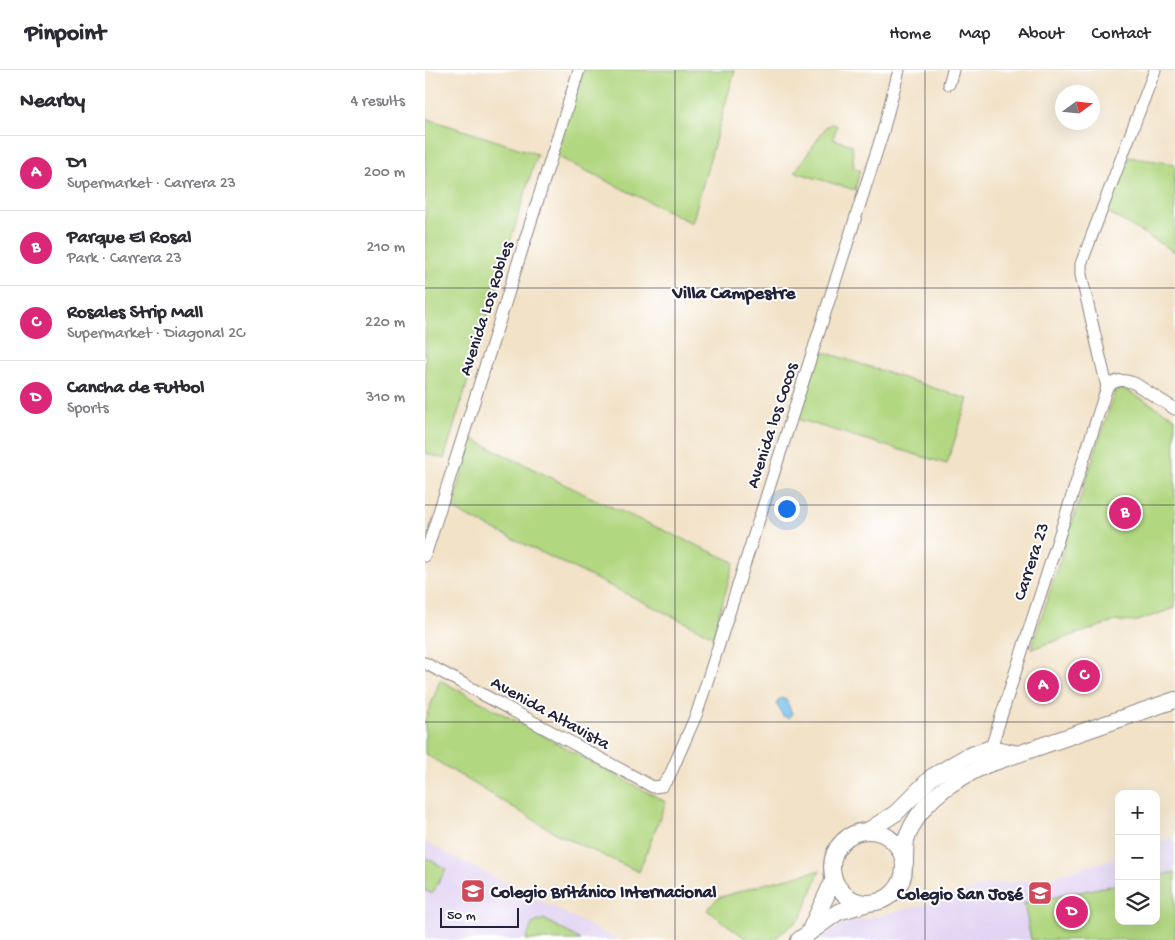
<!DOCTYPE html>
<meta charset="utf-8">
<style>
:root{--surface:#fff;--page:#f7f7f7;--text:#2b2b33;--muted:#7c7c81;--line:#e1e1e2;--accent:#db2777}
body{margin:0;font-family:"Gochi Hand",sans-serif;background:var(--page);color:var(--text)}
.controls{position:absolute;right:15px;bottom:15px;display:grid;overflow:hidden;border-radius:10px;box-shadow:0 5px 20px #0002}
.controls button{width:45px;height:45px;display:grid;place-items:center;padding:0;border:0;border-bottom:1px solid var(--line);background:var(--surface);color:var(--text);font:25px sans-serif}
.compass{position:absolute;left:630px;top:15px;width:45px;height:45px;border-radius:50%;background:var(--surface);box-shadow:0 5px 20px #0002;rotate:75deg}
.scale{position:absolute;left:15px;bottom:12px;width:79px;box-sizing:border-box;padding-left:5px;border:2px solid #22223b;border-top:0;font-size:14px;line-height:18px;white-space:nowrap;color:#22223b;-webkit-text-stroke:4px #fff;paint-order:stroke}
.you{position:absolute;left:361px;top:438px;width:18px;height:18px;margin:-12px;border:4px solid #fff;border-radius:50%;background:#1a73e8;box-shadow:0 0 0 8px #1a73e833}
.badge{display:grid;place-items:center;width:32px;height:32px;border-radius:50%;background:var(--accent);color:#fff;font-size:16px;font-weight:700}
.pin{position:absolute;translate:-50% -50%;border:2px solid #fff;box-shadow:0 1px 5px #0006}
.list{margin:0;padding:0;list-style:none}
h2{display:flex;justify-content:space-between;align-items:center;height:65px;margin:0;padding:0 20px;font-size:21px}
h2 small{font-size:16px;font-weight:400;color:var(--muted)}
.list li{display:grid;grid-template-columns:32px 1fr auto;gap:15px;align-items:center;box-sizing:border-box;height:75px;padding:0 20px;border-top:1px solid var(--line)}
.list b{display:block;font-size:19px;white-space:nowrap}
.list p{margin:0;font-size:16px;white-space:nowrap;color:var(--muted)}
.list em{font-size:16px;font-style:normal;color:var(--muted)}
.icon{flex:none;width:28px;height:28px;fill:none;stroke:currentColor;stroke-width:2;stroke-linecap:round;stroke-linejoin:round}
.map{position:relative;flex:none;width:750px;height:870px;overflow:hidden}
header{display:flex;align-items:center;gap:30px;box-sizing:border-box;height:70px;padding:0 25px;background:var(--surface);border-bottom:1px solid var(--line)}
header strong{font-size:24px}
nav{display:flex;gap:28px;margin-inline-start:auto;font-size:18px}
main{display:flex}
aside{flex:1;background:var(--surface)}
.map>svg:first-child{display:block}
.built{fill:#e2d4f3}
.green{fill:#b1d780;stroke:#6a7c5e}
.water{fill:#71c1ec;stroke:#4a7294}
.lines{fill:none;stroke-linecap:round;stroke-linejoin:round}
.street-casing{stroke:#8a8281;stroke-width:13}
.secondary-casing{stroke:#8a8281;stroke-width:18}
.street{stroke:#fff;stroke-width:11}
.secondary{stroke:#fff;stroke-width:16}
.grid{fill:none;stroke:#22223b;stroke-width:1;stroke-opacity:0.55}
.labels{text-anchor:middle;stroke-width:4;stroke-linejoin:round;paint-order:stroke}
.street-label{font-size:18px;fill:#22223b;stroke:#fff}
.poi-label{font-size:18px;font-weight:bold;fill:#22223b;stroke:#fff;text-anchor:start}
.neighbourhood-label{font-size:19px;font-weight:bold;fill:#22223b;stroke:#fff}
</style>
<header>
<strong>Pinpoint</strong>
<nav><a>Home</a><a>Map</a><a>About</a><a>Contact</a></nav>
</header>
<main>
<aside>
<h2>Nearby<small>4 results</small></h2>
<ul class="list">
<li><span class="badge">A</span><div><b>D1</b><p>Supermarket · Carrera 23</p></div><em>200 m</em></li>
<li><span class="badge">B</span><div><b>Parque El Rosal</b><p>Park · Carrera 23</p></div><em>210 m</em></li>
<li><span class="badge">C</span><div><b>Rosales Strip Mall</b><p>Supermarket · Diagonal 2C</p></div><em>220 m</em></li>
<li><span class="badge">D</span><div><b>Cancha de Futbol</b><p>Sports</p></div><em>310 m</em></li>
</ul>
</aside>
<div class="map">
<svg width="750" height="870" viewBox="0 0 750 870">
<rect width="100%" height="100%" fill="#fff"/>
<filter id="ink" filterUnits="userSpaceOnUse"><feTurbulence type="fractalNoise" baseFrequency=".02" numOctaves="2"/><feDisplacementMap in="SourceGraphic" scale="10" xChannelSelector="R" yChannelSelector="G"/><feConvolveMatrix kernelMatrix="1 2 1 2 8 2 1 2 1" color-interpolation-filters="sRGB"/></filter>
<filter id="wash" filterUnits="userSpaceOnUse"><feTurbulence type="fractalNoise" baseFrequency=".0096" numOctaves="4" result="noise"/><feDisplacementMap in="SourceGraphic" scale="20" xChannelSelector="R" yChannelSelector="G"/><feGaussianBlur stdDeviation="1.12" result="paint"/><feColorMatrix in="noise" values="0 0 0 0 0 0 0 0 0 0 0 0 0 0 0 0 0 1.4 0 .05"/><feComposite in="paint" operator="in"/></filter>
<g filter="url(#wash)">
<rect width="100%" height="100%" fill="#f2e2c7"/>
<g class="built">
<polygon points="750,767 750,870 393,870 415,855 506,833 565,814 620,809 694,787 694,851 731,851 731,774"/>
<polygon points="0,772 193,870 0,870"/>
</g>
<g class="green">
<polygon points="158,0 310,0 267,153 131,86"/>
<polygon points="0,48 112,84 19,389 0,383"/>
<polygon points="406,54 412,55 408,69 427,75 429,98 435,100 430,120 370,102 401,57"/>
<polygon points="704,87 750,94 750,182 681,141"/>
<polygon points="396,281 543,329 522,394 372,349"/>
<polygon points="698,318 750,348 750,538 709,552 691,551 606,579 690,321"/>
<polygon points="47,369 180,434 309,492 288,566 27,439"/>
<polygon points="15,610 241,732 214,802 134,765 0,684 0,650"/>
<polygon points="0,787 21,799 7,824 0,820"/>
<polygon points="395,800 376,848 348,870 323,870 282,840 293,828 339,814"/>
<polygon points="750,802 750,870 606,870 599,833 694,814 694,851 731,851 731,806"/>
<polygon points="119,849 156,870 101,870 107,854"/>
</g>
<polygon class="water" points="357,628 361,630 367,643 364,648 358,646 352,635 353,630"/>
</g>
<g filter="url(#ink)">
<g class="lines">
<defs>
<g id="street">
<polyline points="524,14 528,0"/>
<polyline points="682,317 656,205 656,194 730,0"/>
<path d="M682 317C692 309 698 309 709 313L750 339"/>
<polyline points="0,486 154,0"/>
<polyline points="0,593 228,717 237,716 244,707 272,643 457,65 474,0"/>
<polyline points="564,684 682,317"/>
</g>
<g id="secondary">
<polyline points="444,760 471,743 507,707 541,687 566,678 593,684"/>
<circle cx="443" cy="797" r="36"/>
<path d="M480 794C480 786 480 778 481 770 482 766 485 761 487 756 503 725 531 709 561 695L750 630"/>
<polyline points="386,858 409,809"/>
<polyline points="374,870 413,842 440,834"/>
</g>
</defs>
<use href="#street" class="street-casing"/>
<use href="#secondary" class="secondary-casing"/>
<use href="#street" class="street"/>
<use href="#secondary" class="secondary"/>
</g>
</g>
<path class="grid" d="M250 0V870M500 0V870M0 218H750M0 435H750M0 652H750"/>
<defs>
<symbol id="school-square" viewBox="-11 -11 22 22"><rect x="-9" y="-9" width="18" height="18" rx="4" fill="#d1495b" stroke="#fff"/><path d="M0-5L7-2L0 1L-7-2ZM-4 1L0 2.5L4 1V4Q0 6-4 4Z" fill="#fff"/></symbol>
</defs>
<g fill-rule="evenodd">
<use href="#school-square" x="34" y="807" width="28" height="28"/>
<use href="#school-square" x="601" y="809" width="28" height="28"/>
</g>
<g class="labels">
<g class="street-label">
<text transform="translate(60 238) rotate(-72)" y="6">Avenida Los Robles</text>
<text transform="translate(346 355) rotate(-72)" y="6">Avenida los Cocos</text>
<text transform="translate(605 491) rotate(-72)" y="6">Carrera 23</text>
<text transform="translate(126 642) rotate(29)" y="6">Avenida Altavista</text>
</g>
<g class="poi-label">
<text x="66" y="827">Colegio Británico Internacional</text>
<text x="598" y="829" text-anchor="end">Colegio San José</text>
</g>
<g class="neighbourhood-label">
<text x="309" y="228">Villa Campestre</text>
</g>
</g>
</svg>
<div class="controls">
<button>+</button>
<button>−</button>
<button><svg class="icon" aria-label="layers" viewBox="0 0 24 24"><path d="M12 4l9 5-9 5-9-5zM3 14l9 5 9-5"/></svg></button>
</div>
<svg class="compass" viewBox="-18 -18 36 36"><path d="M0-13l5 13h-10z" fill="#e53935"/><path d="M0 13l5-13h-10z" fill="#7c7c81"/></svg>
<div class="scale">50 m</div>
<div class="you"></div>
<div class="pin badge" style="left:618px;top:616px">A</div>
<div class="pin badge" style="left:700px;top:443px">B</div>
<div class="pin badge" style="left:659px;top:606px">C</div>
<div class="pin badge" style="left:647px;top:842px">D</div>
</div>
</main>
